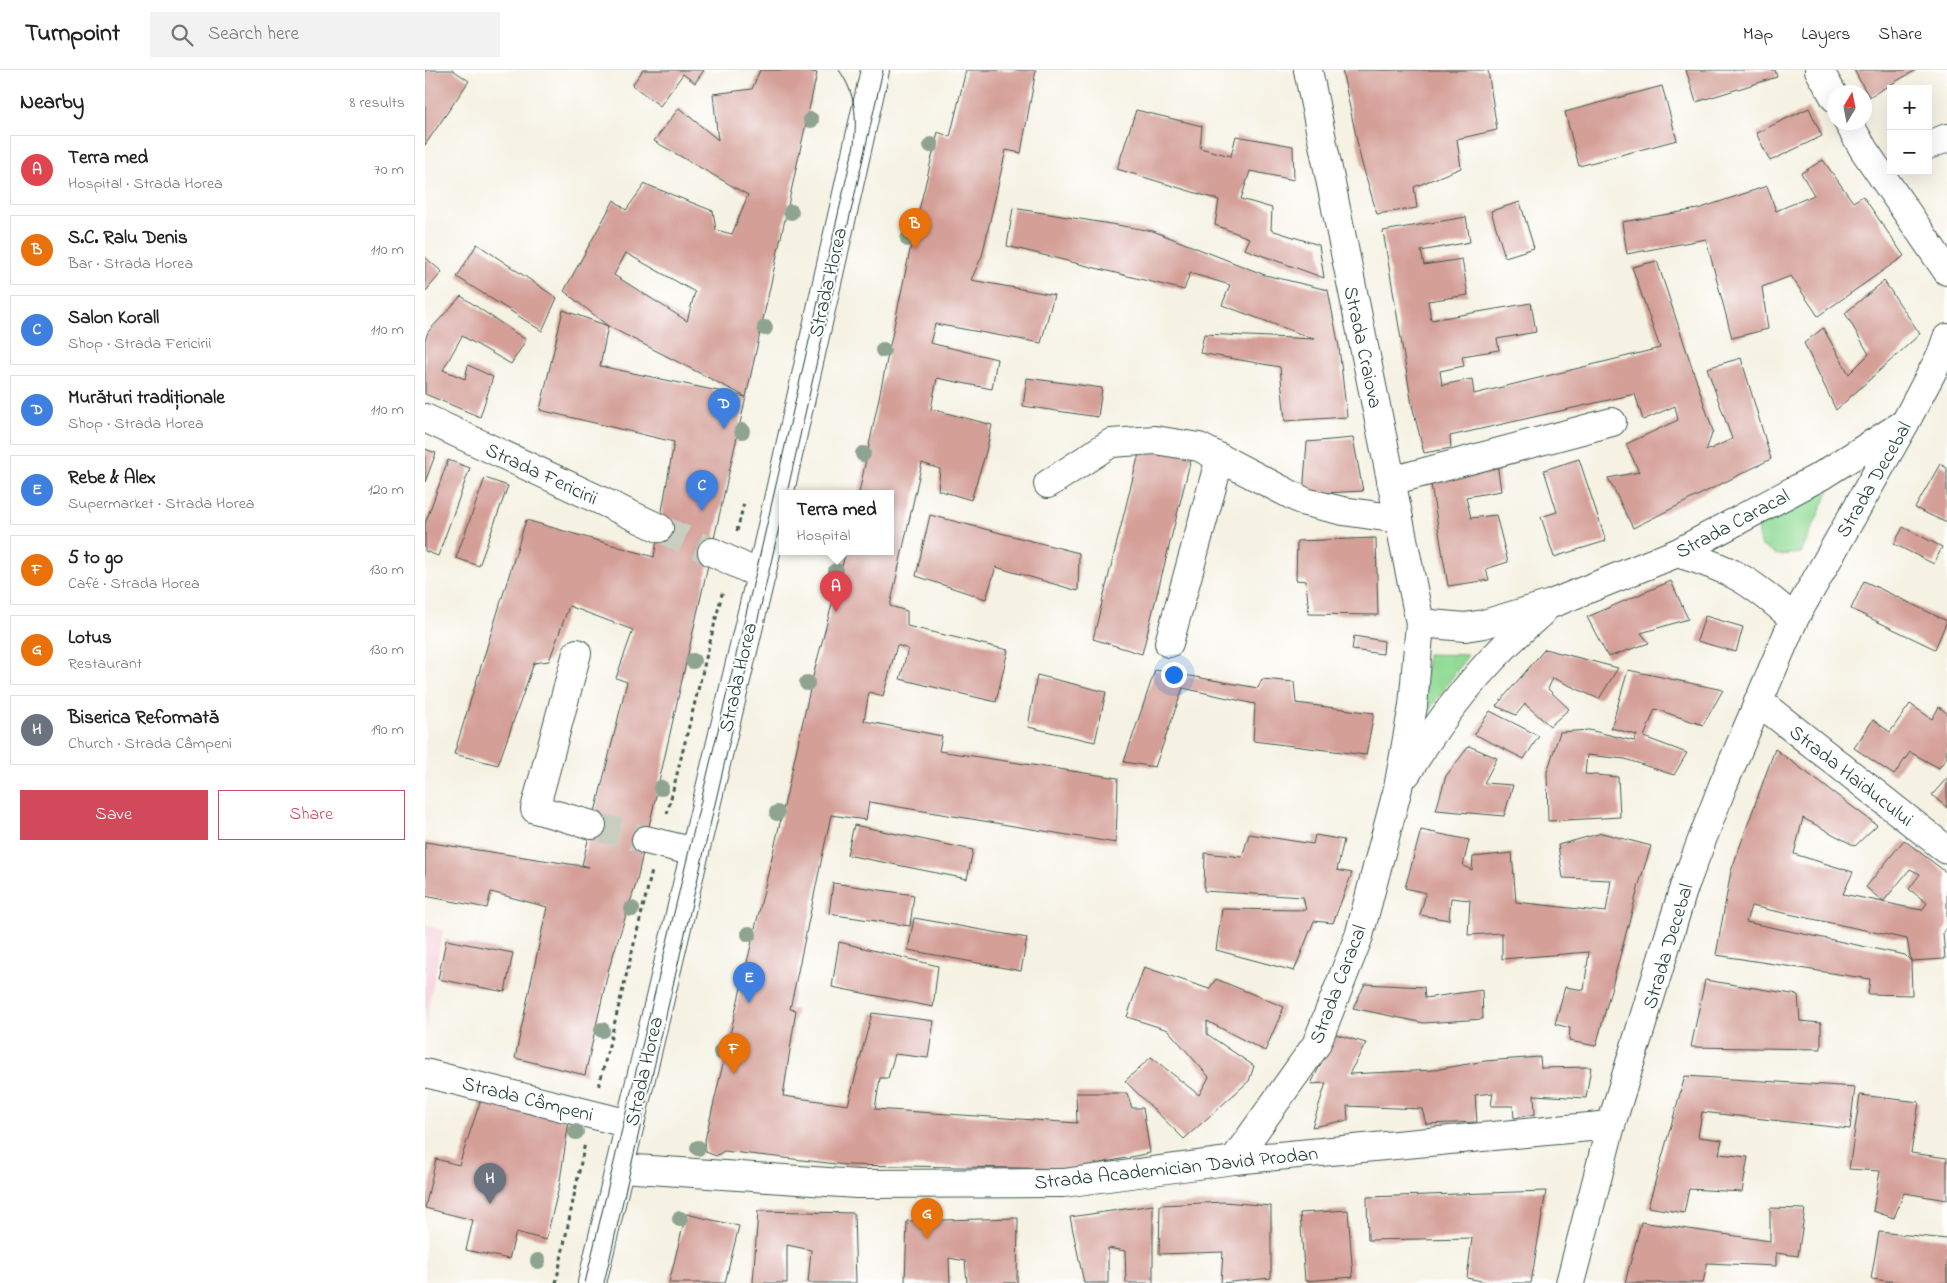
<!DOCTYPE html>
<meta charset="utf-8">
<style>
:root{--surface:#fff;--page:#f2f2f2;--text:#202124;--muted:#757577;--line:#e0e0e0;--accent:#d1495b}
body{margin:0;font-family:"Indie Flower",sans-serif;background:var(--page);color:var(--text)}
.controls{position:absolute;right:15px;top:15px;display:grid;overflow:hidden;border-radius:0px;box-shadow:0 5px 20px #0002}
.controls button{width:45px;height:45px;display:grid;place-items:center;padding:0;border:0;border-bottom:1px solid var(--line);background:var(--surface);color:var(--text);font:25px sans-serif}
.compass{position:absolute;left:1402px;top:15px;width:45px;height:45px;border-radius:50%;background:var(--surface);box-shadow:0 5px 20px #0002;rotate:10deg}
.you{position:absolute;left:748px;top:604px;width:18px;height:18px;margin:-12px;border:4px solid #fff;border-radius:50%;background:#1a73e8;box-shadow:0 0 0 8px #1a73e833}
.badge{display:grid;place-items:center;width:32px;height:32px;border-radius:50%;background:var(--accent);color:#fff;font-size:16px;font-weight:700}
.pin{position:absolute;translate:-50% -41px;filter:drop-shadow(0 1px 2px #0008)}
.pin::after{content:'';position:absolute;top:26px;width:18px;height:15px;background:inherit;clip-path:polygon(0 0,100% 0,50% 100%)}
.popup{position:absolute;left:354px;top:420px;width:115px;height:65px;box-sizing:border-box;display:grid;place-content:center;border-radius:0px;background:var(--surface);filter:drop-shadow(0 1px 4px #0005);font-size:16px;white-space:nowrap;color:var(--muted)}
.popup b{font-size:19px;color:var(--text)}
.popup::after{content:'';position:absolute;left:50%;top:100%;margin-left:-10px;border:10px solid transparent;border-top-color:var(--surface)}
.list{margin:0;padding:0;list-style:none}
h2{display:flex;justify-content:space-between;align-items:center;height:65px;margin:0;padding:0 20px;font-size:21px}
h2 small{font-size:16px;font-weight:400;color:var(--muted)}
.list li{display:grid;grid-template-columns:32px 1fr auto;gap:15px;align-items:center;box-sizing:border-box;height:70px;margin:0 10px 10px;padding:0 10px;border:1px solid var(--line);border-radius:0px}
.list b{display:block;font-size:19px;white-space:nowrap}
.list p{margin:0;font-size:16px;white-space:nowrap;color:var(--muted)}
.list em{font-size:16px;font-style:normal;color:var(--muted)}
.actions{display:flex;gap:10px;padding:15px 20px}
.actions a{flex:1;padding:11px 0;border:1px solid var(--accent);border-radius:0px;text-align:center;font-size:18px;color:var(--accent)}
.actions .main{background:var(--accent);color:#fff}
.icon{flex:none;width:28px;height:28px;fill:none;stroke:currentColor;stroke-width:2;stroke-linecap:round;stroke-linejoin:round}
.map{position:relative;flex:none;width:1522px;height:1213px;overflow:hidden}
header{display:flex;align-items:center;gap:30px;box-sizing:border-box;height:70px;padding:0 25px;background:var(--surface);border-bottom:1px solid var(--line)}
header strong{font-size:24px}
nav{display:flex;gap:28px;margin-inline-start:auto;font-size:18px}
.search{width:350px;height:45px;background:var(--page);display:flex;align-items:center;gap:12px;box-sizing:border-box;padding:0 18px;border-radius:0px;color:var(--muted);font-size:19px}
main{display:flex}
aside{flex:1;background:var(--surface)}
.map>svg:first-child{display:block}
.built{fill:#f5cfda}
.green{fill:#91db96;stroke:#588c65}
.building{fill:#d49f97;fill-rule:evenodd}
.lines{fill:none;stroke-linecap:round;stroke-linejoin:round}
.minor-tunnel{stroke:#cacec0;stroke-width:28;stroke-dasharray:28 14;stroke-linecap:butt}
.minor-casing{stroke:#3f584e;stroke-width:30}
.major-casing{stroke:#3f584e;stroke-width:30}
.path{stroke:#3f584e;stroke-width:3;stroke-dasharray:4 4;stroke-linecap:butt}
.minor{stroke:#fff;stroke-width:28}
.major{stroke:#fff;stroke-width:28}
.tram{stroke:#1f3d34;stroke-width:1}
.tree{fill:#8fa490}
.labels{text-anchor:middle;stroke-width:4;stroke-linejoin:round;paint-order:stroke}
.street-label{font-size:20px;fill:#1f3d34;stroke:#fff}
</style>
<header>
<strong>Turnpoint</strong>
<div class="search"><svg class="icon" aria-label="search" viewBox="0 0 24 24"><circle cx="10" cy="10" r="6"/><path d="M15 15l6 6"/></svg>Search here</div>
<nav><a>Map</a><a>Layers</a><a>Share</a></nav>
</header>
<main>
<aside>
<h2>Nearby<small>8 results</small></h2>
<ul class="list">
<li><span class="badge" style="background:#e0444e">A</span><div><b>Terra med</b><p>Hospital · Strada Horea</p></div><em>70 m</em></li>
<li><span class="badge" style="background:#e8710a">B</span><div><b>S.C. Ralu Denis</b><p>Bar · Strada Horea</p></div><em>110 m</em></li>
<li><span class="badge" style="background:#3f7fe0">C</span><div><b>Salon Korall</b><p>Shop · Strada Fericirii</p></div><em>110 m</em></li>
<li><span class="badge" style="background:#3f7fe0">D</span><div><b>Murături tradiționale</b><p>Shop · Strada Horea</p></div><em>110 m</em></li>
<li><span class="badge" style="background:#3f7fe0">E</span><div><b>Rebe &amp; Alex</b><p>Supermarket · Strada Horea</p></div><em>120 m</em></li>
<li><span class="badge" style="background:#e8710a">F</span><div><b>5 to go</b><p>Café · Strada Horea</p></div><em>130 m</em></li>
<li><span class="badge" style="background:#e8710a">G</span><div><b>Lotus</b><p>Restaurant</p></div><em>130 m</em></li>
<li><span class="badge" style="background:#6b7280">H</span><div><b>Biserica Reformată</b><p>Church · Strada Câmpeni</p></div><em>190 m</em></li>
</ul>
<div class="actions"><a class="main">Save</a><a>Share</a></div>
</aside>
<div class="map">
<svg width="1522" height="1213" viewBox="0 0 1522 1213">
<rect width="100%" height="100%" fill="#fff"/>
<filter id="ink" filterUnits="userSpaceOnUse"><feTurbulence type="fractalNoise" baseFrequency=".02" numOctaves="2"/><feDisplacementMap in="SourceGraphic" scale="10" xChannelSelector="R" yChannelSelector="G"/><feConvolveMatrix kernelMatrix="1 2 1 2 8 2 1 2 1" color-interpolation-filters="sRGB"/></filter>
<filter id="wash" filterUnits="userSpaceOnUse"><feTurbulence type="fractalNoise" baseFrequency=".0096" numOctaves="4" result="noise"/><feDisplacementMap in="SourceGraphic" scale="20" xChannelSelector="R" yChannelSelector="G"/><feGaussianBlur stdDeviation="1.12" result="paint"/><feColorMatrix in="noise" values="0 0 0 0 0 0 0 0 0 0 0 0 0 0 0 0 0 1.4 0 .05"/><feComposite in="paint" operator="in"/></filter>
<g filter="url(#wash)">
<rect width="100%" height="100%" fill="#f5f2e3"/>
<polygon class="built" points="0,855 18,860 0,959"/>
<g class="green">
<polygon points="1405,419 1376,483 1352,485 1335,475 1333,451"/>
<polygon points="1002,584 1043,585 1000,646"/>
</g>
<g id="blocks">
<g class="building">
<polygon points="0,0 28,0 44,11 0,75"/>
<polygon points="218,0 279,0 270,13 258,4 235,36 207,15"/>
<path d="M335 0H382L392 3 321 327 183 256 139 221 189 130 201 140 220 114 288 141 291 160 307 164 323 125 229 71 254 38 293 70 288 24 327 19ZM201 183 270 222 262 251 189 205Z"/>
<polygon points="541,0 611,0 596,83 581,80 557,186 546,210 629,225 616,273 510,254 505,273 572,289 567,319 512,308 506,339 567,355 561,382 546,430 513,420 515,399 497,393 465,536 482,541 482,556 583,580 571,632 475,609 483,579 472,575 458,626 444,622 439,651 517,666 514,681 693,708 691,773 444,732 441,750 406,745 365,939 371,940 358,1026 423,1035 447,943 509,951 503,988 470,984 463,1008 455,1008 450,1039 652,1053 651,1023 702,1023 707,1038 718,1038 725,1083 647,1099 420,1095 299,1081 291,1086 281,1082 280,1070 359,736 388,606 421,481 465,481 465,423 434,423 489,161 513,62 525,67"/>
<polygon points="917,0 1063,0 1072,60 1032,69 1036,98 989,117 992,138 952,144 936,90"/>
<polygon points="1261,0 1350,0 1352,7 1271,32"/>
<polygon points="1429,0 1491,0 1444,27"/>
<polygon points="1237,16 1252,70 1154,96 1140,42"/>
<polygon points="1384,38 1397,66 1345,91 1331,63"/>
<polygon points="711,40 777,56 775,78 806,86 811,66 868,76 869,110 825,101 816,129 847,138 846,160 894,175 899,208 819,179 824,168 790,155 794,130 692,99"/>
<polygon points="1398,90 1428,132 1438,126 1479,186 1393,246 1366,206 1337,217 1343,259 1307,268 1281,169 1202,184 1197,152 1273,139 1342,116 1351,141 1389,125 1376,103"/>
<polygon points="1095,132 1109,178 1080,187 1066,141"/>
<polygon points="588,138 728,161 840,205 903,220 914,277 922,347 860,351 855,297 775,283 779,264 889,269 797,235 805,215 765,203 759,220 582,176"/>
<polygon points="1041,147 1045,172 996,181 999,195 1037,189 1043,225 1003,231 1006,250 1106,233 1111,262 1072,269 1074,280 1037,286 1039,296 1015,301 1017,315 1047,309 1049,324 1235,278 1207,197 1232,191 1288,361 1281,381 1307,369 1282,298 1316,288 1346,389 1208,458 1183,408 1214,402 1201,374 1253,350 1250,336 1218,350 1210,324 1025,366 1026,378 999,383 987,335 958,161"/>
<polygon points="52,174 132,228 117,261 32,207"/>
<polygon points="0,187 17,202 0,222"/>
<polygon points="1459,211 1495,264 1411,340 1379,273 1398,258 1424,304 1444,284 1420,243"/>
<polygon points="36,226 101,270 86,294 37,266 18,300 40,309 43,295 68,307 55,347 0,324 0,270 3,262"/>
<polygon points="138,240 183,256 175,296 321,327 211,814 184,898 160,1005 90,988 122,837 66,822 62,838 0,826 0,772 164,797 157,795 202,612 191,608 208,560 144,536 124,591 109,593 73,695 29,684 101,450 229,487 249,372 115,340"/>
<polygon points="602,308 677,318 673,347 598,336"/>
<polygon points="928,368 938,421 878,424 882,372"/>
<polygon points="717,371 767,385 717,584 668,569"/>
<polygon points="0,379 11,383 0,412"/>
<polygon points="1154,389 1181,471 1129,487 1116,447 1132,442 1119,400"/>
<polygon points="23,390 45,398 13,486 0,481 0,454"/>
<polygon points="1072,393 1076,421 1041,427 1046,448 1071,445 1083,492 1061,499 1064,510 1023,516 1004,403"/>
<polygon points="1515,394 1522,398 1522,453 1490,438"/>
<polygon points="60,408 83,416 54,496 31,488"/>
<polygon points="505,445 654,483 653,521 571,497 561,529 491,506"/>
<polygon points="1478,457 1517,477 1509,494 1469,474"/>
<polygon points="951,468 953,545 884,544 881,511 871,510 872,471"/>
<polygon points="1246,511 1263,549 1216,563 1224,573 1183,587 1162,547"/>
<polygon points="1439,511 1522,551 1510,579 1426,539"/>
<polygon points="1280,546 1318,557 1311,582 1272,571"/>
<polygon points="929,566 959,571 958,584 927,580"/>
<polygon points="1120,579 1193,598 1174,629 1128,608 1123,619 1144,639 1125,656 1100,634 1091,645 1071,636"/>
<polygon points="730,600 833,618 837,609 869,612 871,633 949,643 941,685 828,671 830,634 758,618 730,697 699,692"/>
<polygon points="1203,600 1298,620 1278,655 1230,639 1219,667 1262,683 1249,705 1200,689 1162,685 1160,704 1193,707 1195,747 1123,751 1122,702 1135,662 1164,660 1209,671 1212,665 1186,658"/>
<polygon points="612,605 681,622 670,672 603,657"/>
<polygon points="1485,634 1507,649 1514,637 1522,643 1522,687 1514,698 1485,682 1469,705 1429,678 1448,650 1465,662"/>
<polygon points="1065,641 1114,666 1099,689 1049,664"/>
<polygon points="1044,676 1072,688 1059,713 1088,715 1079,746 1011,740 1021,706"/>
<path d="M1350 679 1452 755 1430 776 1378 748 1369 784 1428 802 1418 824 1458 832 1480 837 1497 840 1502 833 1484 819 1495 804 1485 799 1458 832 1441 817 1479 770 1522 803V856L1518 862 1520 889 1486 891 1487 925 1443 924 1445 909 1291 885 1306 801ZM1326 836 1482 869 1486 891 1480 885 1321 852Z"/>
<polygon points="1522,708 1522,738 1507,725"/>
<polygon points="429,755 548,780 542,809 422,785"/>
<polygon points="996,760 1044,770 1038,796 1047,800 1048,787 1087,783 1091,832 1181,842 1186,810 1138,808 1133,775 1177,763 1226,776 1215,811 1171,976 1144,971 1145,958 1130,954 1140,917 1159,920 1164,882 1077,889 1077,863 1043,865 1045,830 1026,828 1024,850 995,845 1001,823 980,818"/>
<polygon points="824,764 888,774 890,765 919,770 912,800 927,803 908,853 889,851 869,901 791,880 797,839 881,840 878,827 779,821 780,783 817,787"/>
<polygon points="408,813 489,825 485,856 404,844"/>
<polygon points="489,848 602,868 596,901 483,880"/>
<polygon points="21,870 88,883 80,922 13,909"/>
<polygon points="414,872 513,896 508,937 407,917"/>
<polygon points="719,897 784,919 791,909 859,937 840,981 782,951 782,964 829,996 824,1011 759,1069 700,1011 726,987 774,1025 784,1007 743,960 702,947"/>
<polygon points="1280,910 1373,925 1375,951 1396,953 1396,979 1266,977"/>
<polygon points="940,914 999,917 1000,928 1057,920 1058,949 999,953 928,938"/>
<polygon points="910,964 941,973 924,1004 1009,1000 1060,991 1115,987 1116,998 1166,997 1161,1028 1109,1025 1110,1044 1089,1048 1088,1036 1066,1036 1068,1023 1050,1025 1052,1052 1001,1054 997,1039 922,1036 923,1050 887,1057 901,1013 886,1014"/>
<polygon points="1260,1006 1430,1017 1425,1059 1277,1042 1273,1067 1297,1070 1294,1084 1323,1087 1317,1122 1264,1119 1259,1143 1223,1137"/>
<polygon points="1435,1025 1494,1032 1486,1083 1522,1088 1522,1130 1479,1123 1469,1148 1448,1141 1455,1101 1424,1099"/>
<polygon points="56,1029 144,1051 134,1117 121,1170 91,1162 84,1189 41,1180 48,1150 0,1138 11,1089 34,1095"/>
<polygon points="1121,1121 1106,1213 1066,1213 1042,1208 1047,1168 943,1170 942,1127"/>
<polygon points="799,1132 846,1136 846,1208 796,1213 798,1182 734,1184 735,1135"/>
<polygon points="728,1135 728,1213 701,1213 700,1181 683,1178 683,1213 659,1213 645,1147"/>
<polygon points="1345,1138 1380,1139 1373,1186 1351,1183 1351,1196 1282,1193 1278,1213 1200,1213 1216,1152 1345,1171"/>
<polygon points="923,1140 928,1207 880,1211 875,1143"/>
<polygon points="333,1141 429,1143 431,1213 383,1213 386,1180 362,1175 362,1213 328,1213"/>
<polygon points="261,1144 314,1156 300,1213 244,1213"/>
<polygon points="593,1148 592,1213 542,1213 540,1191 524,1188 525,1213 480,1213 482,1151"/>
<polygon points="1454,1162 1522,1169 1522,1213 1481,1213 1446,1209"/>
</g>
</g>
</g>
<g filter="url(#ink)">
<use href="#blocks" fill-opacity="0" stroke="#3f584e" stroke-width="1"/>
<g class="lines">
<g class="minor-tunnel">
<polyline points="234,458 287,482"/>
<polyline points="167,755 221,770"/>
</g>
<defs>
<g id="minor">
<polyline points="883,0 995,553"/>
<polyline points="1394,0 1410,28"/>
<polyline points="1423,52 1439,80 1522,201"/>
<polyline points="1503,75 1522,68"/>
<polyline points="0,348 234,458"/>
<polyline points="966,411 1187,352"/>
<polyline points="623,414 686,373 730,370 774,377 880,432 918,441 974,449"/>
<polyline points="287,482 336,505"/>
<path d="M1252 483C1307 499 1326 511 1369 549"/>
<polyline points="744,573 795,388"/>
<polyline points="152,583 110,739 167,755"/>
<polyline points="1333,631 1522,780"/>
<path d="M982 703C1019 641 1061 589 1117 542"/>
<polyline points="221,770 270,782"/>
<polyline points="0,1003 205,1054"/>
<polyline points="809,1090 891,975 934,866 973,718 988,636 995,553 1040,557 1059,554 1126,534 1252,483 1396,406 1480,353"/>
<polyline points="196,1098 432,1114 638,1113 809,1090 1186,1055"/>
<polyline points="1145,1213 1186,1055 1259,817 1298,715 1369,549 1480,353 1516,285 1522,268"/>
</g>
<polyline id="major" points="167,1213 336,505 450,0"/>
</defs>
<use href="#minor" class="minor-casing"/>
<use href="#major" class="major-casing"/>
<g class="path">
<polyline points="312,461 319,433"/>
<polyline points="242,744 298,520"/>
<polyline points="174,1016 227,801"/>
<polyline points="131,1213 160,1073"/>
</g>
<use href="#minor" class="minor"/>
<use href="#major" class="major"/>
<g class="tram">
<polyline points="362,423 458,0"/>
<path d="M160 1213 331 502 429 75C432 47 431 24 414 0"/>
<polyline points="179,1213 357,445"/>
</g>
</g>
<g class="tree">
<circle cx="386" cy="50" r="8"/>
<circle cx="506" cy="75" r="8"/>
<circle cx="366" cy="142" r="8"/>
<circle cx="483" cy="169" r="8"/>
<circle cx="340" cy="258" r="8"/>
<circle cx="458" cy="280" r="8"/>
<circle cx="317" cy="361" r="8"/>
<circle cx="438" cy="384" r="8"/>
<circle cx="411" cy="501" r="8"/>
<circle cx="268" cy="591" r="8"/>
<circle cx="382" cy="613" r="8"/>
<circle cx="236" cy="718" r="8"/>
<circle cx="352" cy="743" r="8"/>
<circle cx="207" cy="839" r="8"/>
<circle cx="324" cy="864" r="8"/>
<circle cx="177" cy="960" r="8"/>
<circle cx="296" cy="982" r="8"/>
<circle cx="151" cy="1062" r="8"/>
<circle cx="273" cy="1078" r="8"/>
<circle cx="255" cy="1149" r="8"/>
<circle cx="113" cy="1191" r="8"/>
</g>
</g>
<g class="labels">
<g class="street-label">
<text transform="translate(402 212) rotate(-77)" y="7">Strada Horea</text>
<text transform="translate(939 277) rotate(78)" y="7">Strada Craiova</text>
<text transform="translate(117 403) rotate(25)" y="7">Strada Fericirii</text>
<text transform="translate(1448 409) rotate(-60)" y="7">Strada Decebal</text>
<text transform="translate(1307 453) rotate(-28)" y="7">Strada Caracal</text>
<text transform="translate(312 607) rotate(-77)" y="7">Strada Horea</text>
<text transform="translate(1427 705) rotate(38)" y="7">Strada Haiducului</text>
<text transform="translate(1242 876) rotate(-73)" y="7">Strada Decebal</text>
<text transform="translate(912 914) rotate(-69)" y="7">Strada Caracal</text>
<text transform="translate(218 1001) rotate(-77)" y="7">Strada Horea</text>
<text transform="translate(103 1028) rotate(14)" y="7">Strada Câmpeni</text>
<text transform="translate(751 1097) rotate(-6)" y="7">Strada Academician David Prodan</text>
</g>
</g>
</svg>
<div class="controls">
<button>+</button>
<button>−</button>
</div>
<svg class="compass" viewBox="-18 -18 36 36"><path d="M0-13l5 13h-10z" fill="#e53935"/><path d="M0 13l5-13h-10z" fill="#757577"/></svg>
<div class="you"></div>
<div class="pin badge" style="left:411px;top:542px;background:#e0444e">A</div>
<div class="popup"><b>Terra med</b>Hospital</div>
<div class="pin badge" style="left:490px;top:179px;background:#e8710a">B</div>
<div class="pin badge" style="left:277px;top:441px;background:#3f7fe0">C</div>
<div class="pin badge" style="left:299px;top:359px;background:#3f7fe0">D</div>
<div class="pin badge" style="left:324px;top:933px;background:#3f7fe0">E</div>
<div class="pin badge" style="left:309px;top:1004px;background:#e8710a">F</div>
<div class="pin badge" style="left:502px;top:1169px;background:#e8710a">G</div>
<div class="pin badge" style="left:65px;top:1134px;background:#6b7280">H</div>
</div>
</main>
